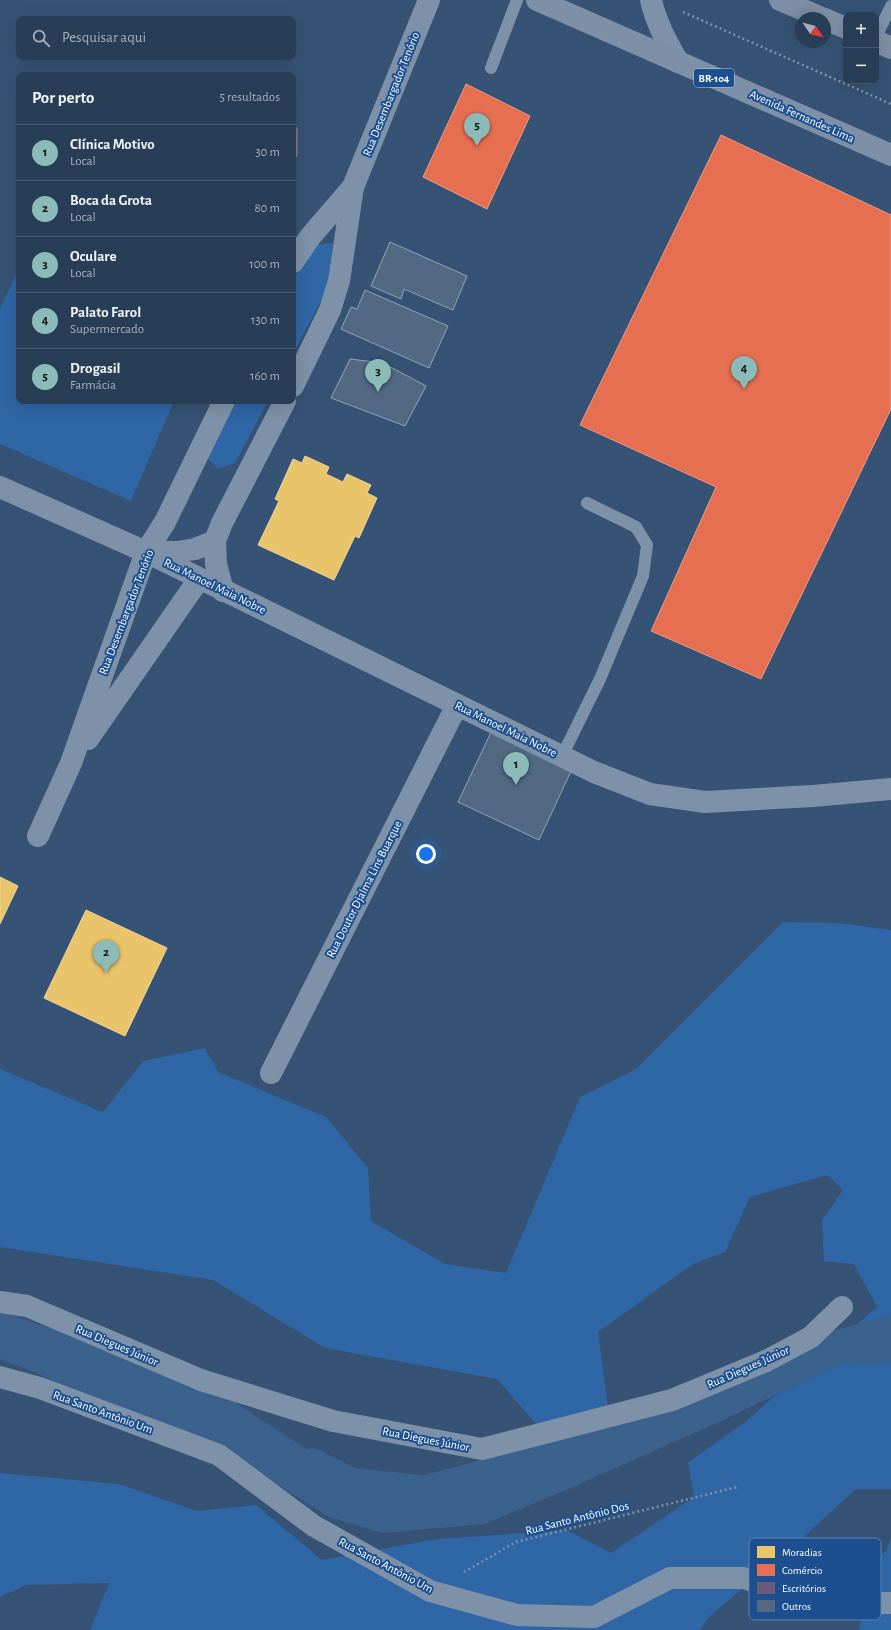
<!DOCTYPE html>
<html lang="pt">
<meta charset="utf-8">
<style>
:root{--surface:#283e57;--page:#30455d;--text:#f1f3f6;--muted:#a5aeba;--line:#44576d;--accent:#8bbbb9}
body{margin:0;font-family:"Alegreya Sans",sans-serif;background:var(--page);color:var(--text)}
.controls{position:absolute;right:12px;top:12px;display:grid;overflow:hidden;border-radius:8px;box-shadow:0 4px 16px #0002}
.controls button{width:36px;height:36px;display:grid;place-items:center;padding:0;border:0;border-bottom:1px solid var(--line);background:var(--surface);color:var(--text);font:20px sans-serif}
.compass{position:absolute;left:795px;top:12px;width:36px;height:36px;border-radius:50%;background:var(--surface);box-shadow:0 4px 16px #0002;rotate:125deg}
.you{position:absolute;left:426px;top:854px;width:14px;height:14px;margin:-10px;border:3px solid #fff;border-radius:50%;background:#1a73e8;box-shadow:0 0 0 6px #1a73e833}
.badge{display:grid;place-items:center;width:26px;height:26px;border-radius:50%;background:var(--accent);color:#111;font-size:13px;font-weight:700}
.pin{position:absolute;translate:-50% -33px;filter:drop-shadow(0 1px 2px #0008)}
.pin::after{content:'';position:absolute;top:21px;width:14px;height:12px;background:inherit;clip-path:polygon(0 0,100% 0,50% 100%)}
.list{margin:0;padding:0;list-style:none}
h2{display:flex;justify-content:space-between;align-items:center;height:52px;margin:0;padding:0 16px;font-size:17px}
h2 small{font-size:13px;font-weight:400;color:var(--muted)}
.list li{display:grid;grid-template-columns:26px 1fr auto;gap:12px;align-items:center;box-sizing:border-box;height:56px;padding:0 16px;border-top:1px solid var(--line)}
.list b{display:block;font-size:15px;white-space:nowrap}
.list p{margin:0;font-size:13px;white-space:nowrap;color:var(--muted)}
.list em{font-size:13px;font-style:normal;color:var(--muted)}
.icon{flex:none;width:22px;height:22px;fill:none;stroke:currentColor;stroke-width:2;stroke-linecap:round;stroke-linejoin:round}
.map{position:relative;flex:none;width:891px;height:1630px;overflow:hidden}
.search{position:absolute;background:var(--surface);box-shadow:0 4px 16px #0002;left:16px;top:16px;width:280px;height:44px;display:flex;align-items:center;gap:10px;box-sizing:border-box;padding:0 14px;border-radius:8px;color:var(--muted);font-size:15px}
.panel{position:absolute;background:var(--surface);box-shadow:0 4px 16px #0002;left:16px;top:72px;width:280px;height:332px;border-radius:8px}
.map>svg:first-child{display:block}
.green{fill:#2f66a5}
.water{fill:#3b618d}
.homes{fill:#e9c46a;stroke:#f0d697}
.shops{fill:#e76f51;stroke:#ee9a85}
.offices{fill:#6d597a;stroke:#998ba2}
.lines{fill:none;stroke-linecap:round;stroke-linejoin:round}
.canal{stroke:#3b618d;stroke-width:31}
.building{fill:#526984;stroke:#92a2b6}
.path{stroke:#7d92a8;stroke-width:2.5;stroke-dasharray:2 3;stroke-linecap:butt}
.service{stroke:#7d92a8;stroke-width:12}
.minor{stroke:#7d92a8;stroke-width:22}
.tertiary{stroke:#7d92a8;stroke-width:22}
.trunk{stroke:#7e90a7;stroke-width:22}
.labels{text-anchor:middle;stroke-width:4;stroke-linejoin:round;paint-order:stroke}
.shield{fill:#1b4f8f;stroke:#bbcadd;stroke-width:1}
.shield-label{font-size:11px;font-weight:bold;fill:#fff}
.street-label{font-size:12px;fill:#fff;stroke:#1b4f8f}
.key{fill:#1b4f8f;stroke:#5f84b1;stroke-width:1}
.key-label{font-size:11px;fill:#fff}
</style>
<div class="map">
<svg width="891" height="1630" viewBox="0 0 891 1630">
<rect width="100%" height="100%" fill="#365274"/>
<g class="green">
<polygon points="333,243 327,289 293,354 293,280 318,244"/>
<polygon points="19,267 19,401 174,401 131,501 0,444 0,309"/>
<polygon points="235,401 268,401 235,463 218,469 206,457"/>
<polygon points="783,922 839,923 891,930 891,1489 856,1489 797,1543 710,1616 700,1630 90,1630 109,1583 26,1585 0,1597 0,1473 119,1484 197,1511 256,1505 322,1560 437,1539 567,1530 611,1553 694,1497 688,1462 744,1423 877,1307 854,1264 824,1261 822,1220 843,1190 827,1175 750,1197 725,1252 693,1264 598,1332 608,1407 537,1425 497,1379 325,1348 213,1280 0,1247 0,1069 103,1112 143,1061 205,1048 218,1072 326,1117 368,1168 371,1221 445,1264 506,1273 580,1097 636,1069"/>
<polygon points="891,1538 891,1630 859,1630 875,1564 887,1549"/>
</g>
<polygon class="water" points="0,1311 201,1380 332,1466 350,1483 424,1491 524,1465 644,1413 811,1337 891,1315 891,1363 841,1364 719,1422 566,1490 485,1524 382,1533 329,1517 248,1466 43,1376 0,1359"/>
<g class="homes">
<polygon points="305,456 329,467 326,474 343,482 347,474 371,485 367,493 377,498 359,538 355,536 334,580 258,545 279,501 275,499 293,459 302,463"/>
<polygon points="0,877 18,886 0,924"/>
<polygon points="86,910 167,948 125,1036 44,998"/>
</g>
<g class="shops">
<polygon points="466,84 530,116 487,209 423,177"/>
<polygon points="721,135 891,215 891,409 761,679 651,631 716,487 580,425"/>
</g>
<polygon class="offices" points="293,126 297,128 297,156 293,158"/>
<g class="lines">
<polyline class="canal" points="313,1464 350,1483 424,1491 524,1465 640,1412"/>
</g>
<g class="building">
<polygon points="390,242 467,276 453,310 404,289 401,299 371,286"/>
<polygon points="365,290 448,326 429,368 341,329 351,307 357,309"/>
<polygon points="350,359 383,363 426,386 405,426 331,398"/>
<polygon points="492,730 573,767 539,840 458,802"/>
</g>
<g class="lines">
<g class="path">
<polyline points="683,12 891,104"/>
<polyline points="464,1572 516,1542 737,1487"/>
</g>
<g class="service">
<polyline points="876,37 891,6"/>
<polyline points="491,68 517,0"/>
<polyline points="562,756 600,679 643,576 647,545 636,527 587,503"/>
</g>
<g class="minor">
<path d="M651 0C656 23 667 42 678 62"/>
<polyline points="88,739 199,579"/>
<polyline points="38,836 71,763 146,552"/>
<polyline points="271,1073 457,705"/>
<polyline points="0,1302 27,1306 201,1380 333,1421 482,1449 672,1400 766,1361 811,1337 842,1307"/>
<polyline points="0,1377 40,1388 219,1455 314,1526 430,1591 517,1615 594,1617 670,1578 744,1578 817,1604 891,1603"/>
</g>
<g class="tertiary">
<polyline points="293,262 310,237 353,187"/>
<polyline points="293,386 330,310 339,281 353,187 429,0"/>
<polyline points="224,401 165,522 146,552 594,772 650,794 705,802 813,796 891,789"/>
<polyline points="0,487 146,552 177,552 195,549 215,541"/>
<polyline points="223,591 216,564 215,541 222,523 285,401"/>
</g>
<g class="trunk">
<polyline points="537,0 891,155"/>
<polyline points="780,0 822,18"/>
<polyline points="825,19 846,28"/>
<polyline points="876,41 891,48"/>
</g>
</g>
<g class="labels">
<rect class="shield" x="694" y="69" width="40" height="18" rx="3"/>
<g class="shield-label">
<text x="714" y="82">BR-104</text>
</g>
<g class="street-label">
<text transform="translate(391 94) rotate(-68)" y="4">Rua Desembargador Tenório</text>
<text transform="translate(802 116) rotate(24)" y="4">Avenida Fernandes Lima</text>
<text transform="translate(215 586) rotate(26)" y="4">Rua Manoel Maia Nobre</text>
<text transform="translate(126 612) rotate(-69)" y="4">Rua Desembargador Tenório</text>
<text transform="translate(506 729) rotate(26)" y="4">Rua Manoel Maia Nobre</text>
<text transform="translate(364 889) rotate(-63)" y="4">Rua Doutor Djalma Lins Buarque</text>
<text transform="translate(117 1345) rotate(23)" y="4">Rua Diegues Júnior</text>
<text transform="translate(748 1367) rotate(-24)" y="4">Rua Diegues Júnior</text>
<text transform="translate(103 1412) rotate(20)" y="4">Rua Santo Antônio Um</text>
<text transform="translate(426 1439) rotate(11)" y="4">Rua Diegues Júnior</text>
<text transform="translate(577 1518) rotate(-14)" y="4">Rua Santo Antônio Dos</text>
<text transform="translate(386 1565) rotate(28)" y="4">Rua Santo Antônio Um</text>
</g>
</g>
<rect x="749" y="1538" width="132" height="82" rx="6" class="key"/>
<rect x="757" y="1546" width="18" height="12" fill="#e9c46a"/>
<rect x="757" y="1564" width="18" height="12" fill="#e76f51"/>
<rect x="757" y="1582" width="18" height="12" fill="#6d597a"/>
<rect x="757" y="1600" width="18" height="12" fill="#526984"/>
<g class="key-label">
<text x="782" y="1556">Moradias</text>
<text x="782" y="1574">Comércio</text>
<text x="782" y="1592">Escritórios</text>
<text x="782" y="1610">Outros</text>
</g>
</svg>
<div class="controls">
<button>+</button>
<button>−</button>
</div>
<svg class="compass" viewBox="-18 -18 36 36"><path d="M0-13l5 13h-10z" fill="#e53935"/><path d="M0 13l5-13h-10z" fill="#a5aeba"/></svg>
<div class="you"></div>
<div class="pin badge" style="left:516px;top:785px">1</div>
<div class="pin badge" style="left:106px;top:973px">2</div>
<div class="pin badge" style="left:378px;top:392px">3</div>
<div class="pin badge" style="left:744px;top:389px">4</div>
<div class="pin badge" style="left:477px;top:146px">5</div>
<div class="search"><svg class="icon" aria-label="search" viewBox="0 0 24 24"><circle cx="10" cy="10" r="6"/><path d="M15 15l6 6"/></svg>Pesquisar aqui</div>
<section class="panel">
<h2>Por perto<small>5 resultados</small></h2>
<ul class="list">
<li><span class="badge">1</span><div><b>Clínica Motivo</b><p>Local</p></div><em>30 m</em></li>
<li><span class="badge">2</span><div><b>Boca da Grota</b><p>Local</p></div><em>80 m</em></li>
<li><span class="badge">3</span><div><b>Oculare</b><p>Local</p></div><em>100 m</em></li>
<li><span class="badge">4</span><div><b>Palato Farol</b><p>Supermercado</p></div><em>130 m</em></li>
<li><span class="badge">5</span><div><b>Drogasil</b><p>Farmácia</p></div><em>160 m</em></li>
</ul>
</section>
</div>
